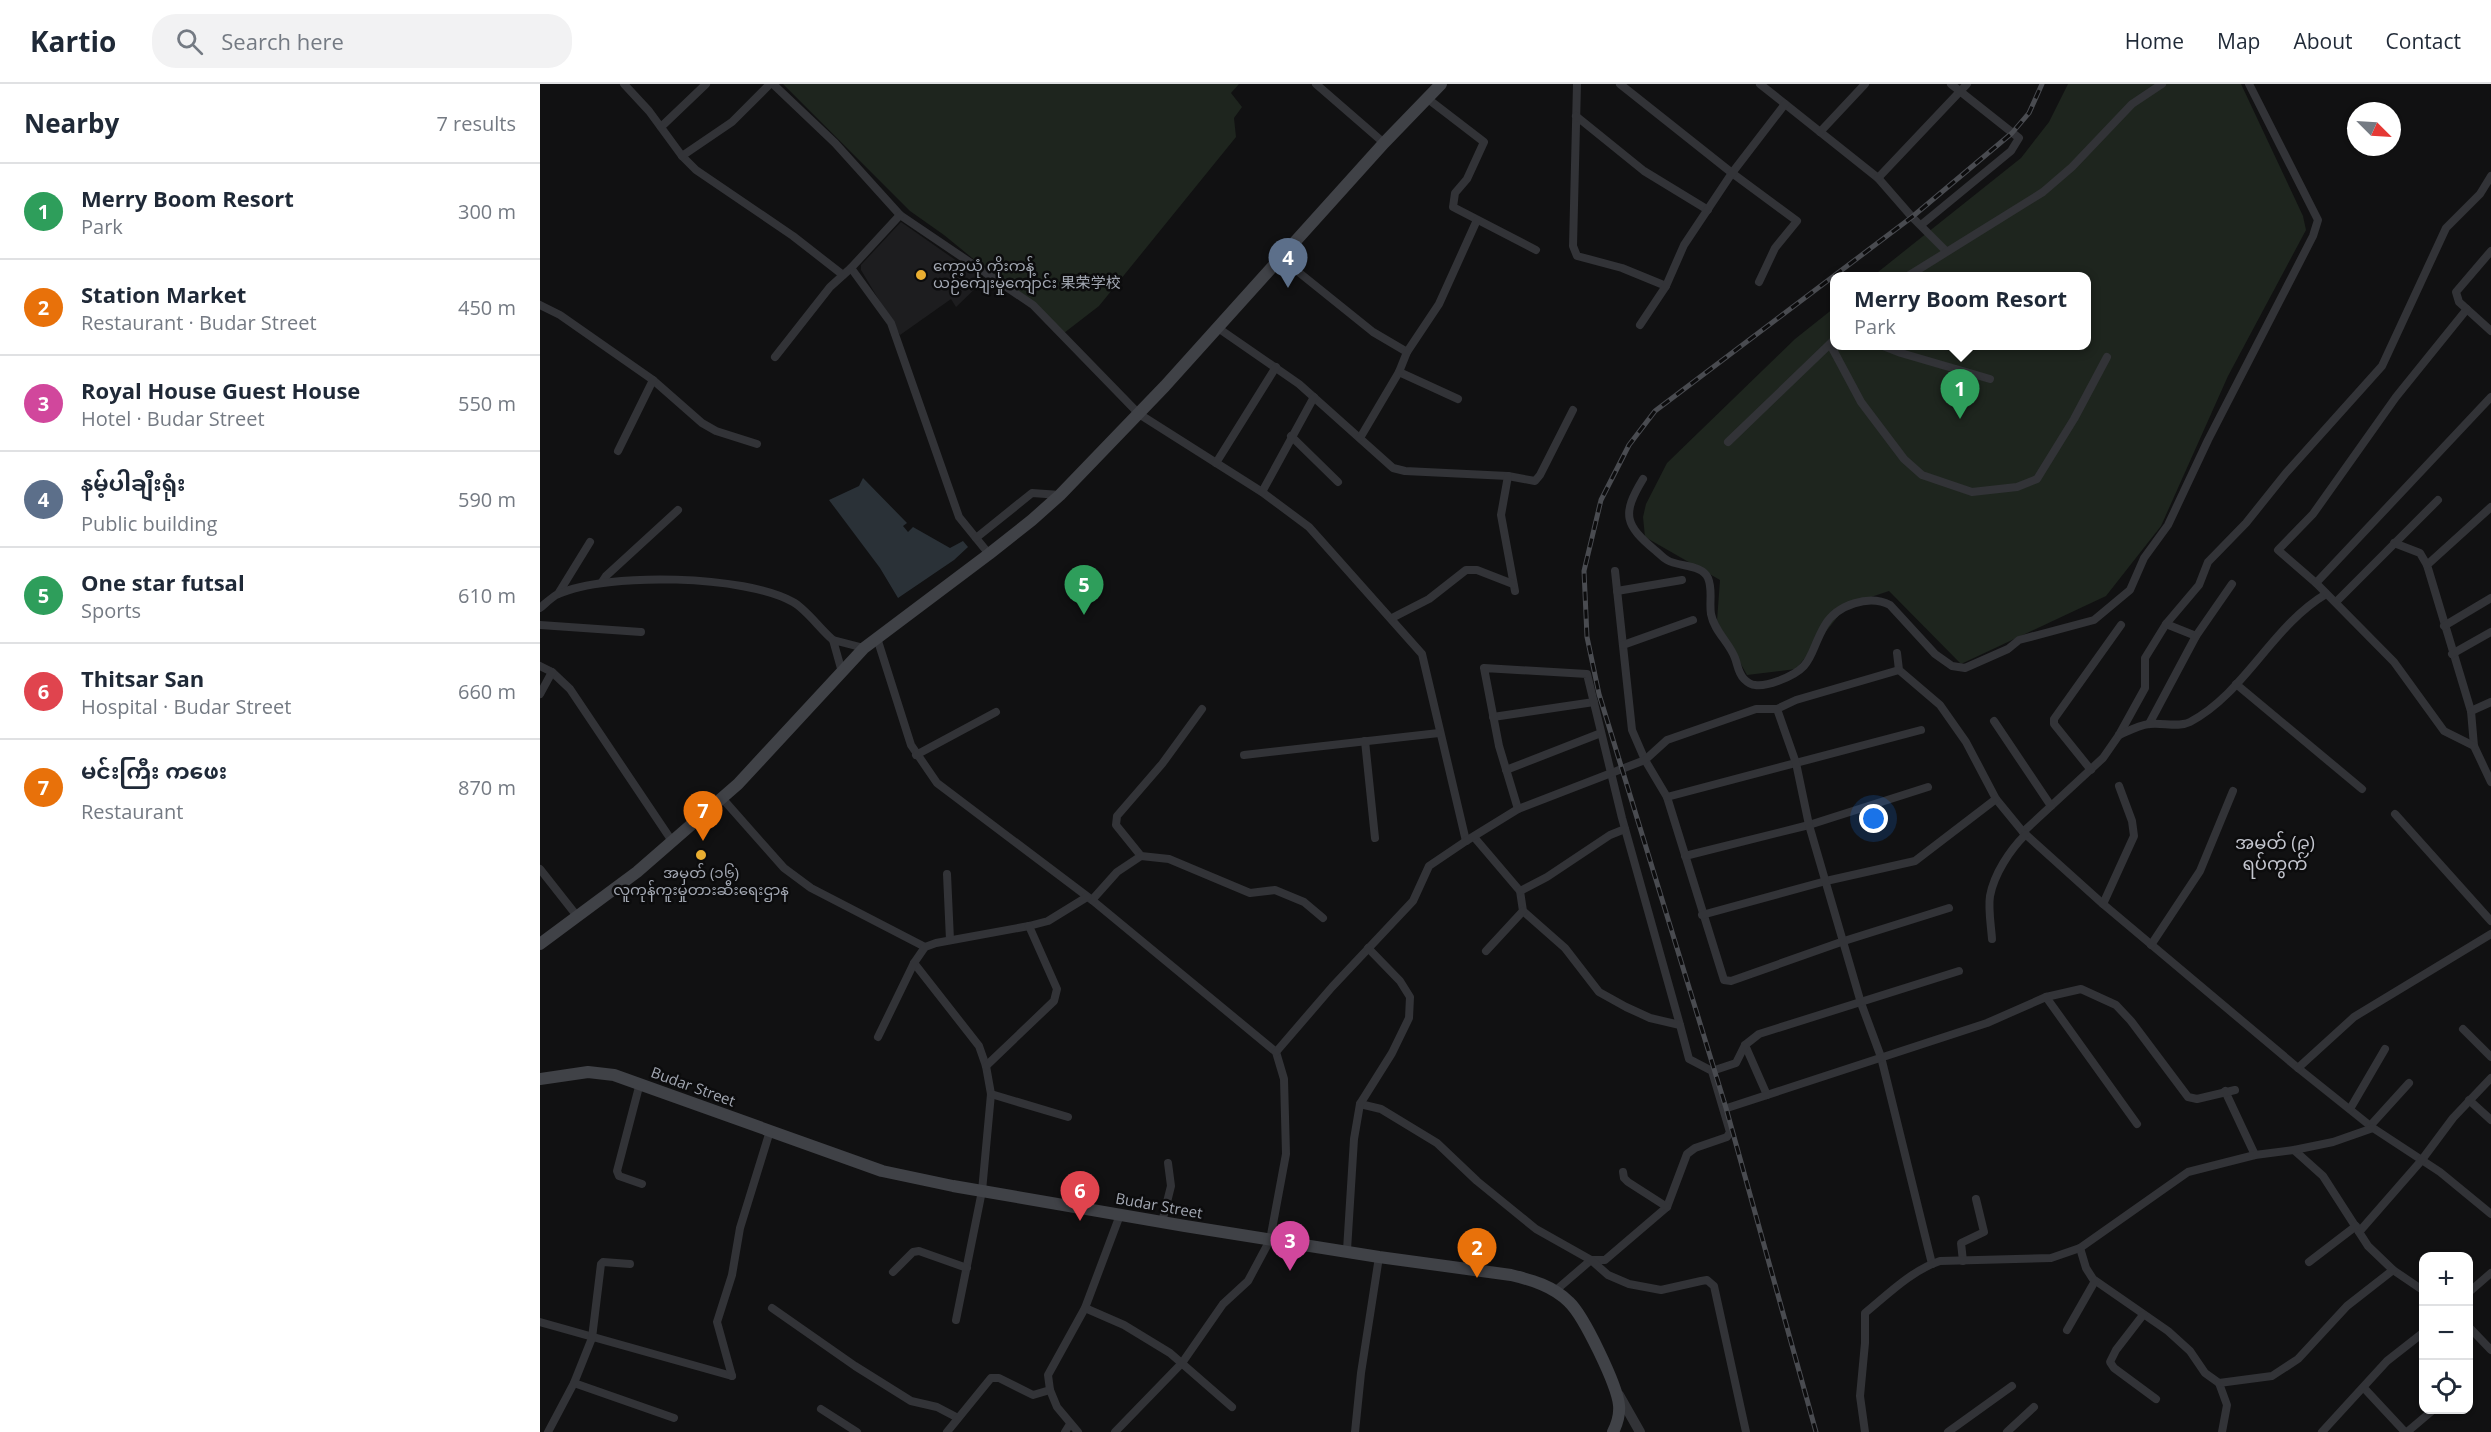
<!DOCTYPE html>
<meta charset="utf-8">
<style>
:root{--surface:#fff;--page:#f2f2f3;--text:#1f2937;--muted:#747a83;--line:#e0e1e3;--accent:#db2777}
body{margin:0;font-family:"Open Sans","Noto Sans SC","Noto Sans Myanmar",sans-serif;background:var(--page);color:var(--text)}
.controls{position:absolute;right:18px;bottom:18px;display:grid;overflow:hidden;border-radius:12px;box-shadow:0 2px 4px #0004}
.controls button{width:54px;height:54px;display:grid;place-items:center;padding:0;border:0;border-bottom:2px solid var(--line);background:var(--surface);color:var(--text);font:30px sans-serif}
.compass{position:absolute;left:1807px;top:18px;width:54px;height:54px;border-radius:50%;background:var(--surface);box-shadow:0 2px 4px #0004;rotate:114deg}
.you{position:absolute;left:1334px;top:735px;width:21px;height:21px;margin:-15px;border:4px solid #fff;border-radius:50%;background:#1a73e8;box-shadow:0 0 0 9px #1a73e833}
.badge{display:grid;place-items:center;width:39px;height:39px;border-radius:50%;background:var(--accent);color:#fff;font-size:20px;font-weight:700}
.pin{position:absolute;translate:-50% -50px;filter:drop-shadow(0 2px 3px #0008)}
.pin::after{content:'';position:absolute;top:32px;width:21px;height:18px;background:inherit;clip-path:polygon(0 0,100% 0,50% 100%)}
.popup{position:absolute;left:1290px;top:188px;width:261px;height:78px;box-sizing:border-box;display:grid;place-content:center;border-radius:12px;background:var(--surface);filter:drop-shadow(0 2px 4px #0005);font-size:20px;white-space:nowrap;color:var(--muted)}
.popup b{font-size:22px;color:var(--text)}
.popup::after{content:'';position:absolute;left:50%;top:100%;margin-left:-12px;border:12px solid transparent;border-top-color:var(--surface)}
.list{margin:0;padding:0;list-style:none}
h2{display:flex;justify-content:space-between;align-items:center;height:78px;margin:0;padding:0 24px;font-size:26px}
h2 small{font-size:20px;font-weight:400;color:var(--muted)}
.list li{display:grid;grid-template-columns:39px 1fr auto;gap:18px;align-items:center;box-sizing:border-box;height:96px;padding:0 24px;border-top:2px solid var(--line)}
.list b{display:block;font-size:22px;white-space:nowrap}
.list p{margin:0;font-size:20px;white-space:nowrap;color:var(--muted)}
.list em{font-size:20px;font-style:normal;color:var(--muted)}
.icon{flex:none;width:33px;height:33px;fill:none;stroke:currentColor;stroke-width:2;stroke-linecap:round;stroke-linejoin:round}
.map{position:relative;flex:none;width:1951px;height:1348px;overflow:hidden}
header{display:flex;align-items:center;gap:36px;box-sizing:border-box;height:84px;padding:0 30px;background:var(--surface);border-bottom:2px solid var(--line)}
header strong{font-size:28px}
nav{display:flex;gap:33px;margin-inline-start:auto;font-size:21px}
.search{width:420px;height:54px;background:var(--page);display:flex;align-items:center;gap:15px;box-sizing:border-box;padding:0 21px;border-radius:24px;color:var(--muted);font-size:22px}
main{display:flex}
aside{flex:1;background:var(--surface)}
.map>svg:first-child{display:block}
.built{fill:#1d1d1f}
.green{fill:#1e251e}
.water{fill:#2a3137}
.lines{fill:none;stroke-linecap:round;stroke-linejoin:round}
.minor{stroke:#323337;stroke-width:8}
.tertiary{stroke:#323337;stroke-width:10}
.secondary{stroke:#404247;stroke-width:12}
.rail-casing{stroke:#494b50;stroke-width:5}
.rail{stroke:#0c0c0d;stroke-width:3;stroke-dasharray:9;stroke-linecap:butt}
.poi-dot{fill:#eaae31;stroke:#0c0c0d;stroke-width:2}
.labels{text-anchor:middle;stroke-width:5;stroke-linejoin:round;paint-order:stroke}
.poi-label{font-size:15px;fill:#a3a8b3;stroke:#0c0c0d;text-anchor:start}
.street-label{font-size:15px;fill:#a3a8b3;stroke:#0c0c0d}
.quarter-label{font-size:18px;fill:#c4c6cf;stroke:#0c0c0d}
</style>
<header>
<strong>Kartio</strong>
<div class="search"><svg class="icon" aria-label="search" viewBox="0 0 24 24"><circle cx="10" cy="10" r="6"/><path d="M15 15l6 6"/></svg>Search here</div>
<nav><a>Home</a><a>Map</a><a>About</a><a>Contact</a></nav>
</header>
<main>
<aside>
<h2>Nearby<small>7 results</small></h2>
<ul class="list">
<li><span class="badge" style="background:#2e9e5b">1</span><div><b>Merry Boom Resort</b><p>Park</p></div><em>300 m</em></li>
<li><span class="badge" style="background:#e8710a">2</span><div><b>Station Market</b><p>Restaurant · Budar Street</p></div><em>450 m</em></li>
<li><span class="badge" style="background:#d1479c">3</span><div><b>Royal House Guest House</b><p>Hotel · Budar Street</p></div><em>550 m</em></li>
<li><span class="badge" style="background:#5c6f8a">4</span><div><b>နမ့်ပါချီးရုံး</b><p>Public building</p></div><em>590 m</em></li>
<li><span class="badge" style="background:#2e9e5b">5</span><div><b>One star futsal</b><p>Sports</p></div><em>610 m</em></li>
<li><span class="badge" style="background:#e0444e">6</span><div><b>Thitsar San</b><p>Hospital · Budar Street</p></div><em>660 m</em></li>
<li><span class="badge" style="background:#e8710a">7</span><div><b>မင်းကြီး ကဖေး</b><p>Restaurant</p></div><em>870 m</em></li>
</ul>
</aside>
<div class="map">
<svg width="1951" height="1348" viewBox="0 0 1951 1348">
<rect width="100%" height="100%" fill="#111112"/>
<polygon class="built" points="361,138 444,196 416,223 411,215 360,251 321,186 321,181"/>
<g class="green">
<polygon points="243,0 699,0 691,9 702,23 694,34 696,53 559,222 524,249 404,151 370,127"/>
<polygon points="1528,0 1701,0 1763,132 1766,146 1688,292 1621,442 1566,512 1421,580 1349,507 1307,521 1256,585 1207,591 1177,537 1180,496 1105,453 1103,433 1106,420 1127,379 1255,255 1294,224 1294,262 1546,262 1546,192 1333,192 1481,74 1509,38"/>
</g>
<polygon class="water" points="323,394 367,439 363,442 368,448 373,443 410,464 423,457 428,463 414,476 358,514 340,484 289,416 319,402"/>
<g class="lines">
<g class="minor">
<polyline points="84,0 109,27 142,72 156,86 253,152 303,191"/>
<polyline points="233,0 295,59 360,131 493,221 599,330 722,408 769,443 882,570 926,757"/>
<polyline points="776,0 844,59"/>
<polyline points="1037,0 1033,162 1037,172 1082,184 1126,202"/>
<polyline points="1080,0 1192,89 1257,137 1235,164 1219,198"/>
<polyline points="1220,0 1338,94 1372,133 1406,167"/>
<polyline points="888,15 944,58 927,95 915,109 913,123 996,166"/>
<polyline points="1036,32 1104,87 1168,126"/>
<polyline points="121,43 166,0"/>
<polyline points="1280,48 1325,0"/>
<polyline points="142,72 192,38 230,0"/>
<polyline points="1338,94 1427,0"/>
<polyline points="1381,141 1471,67 1479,54 1411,0"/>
<polyline points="1951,167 1916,208 1919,218 1951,247"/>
<polyline points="741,174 833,248 867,268"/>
<polyline points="311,184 351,239 419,433 449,470"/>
<polyline points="1368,192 1503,108 1532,83 1592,20 1622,0"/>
<polyline points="0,221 20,231 113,296 162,339 176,347 217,360"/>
<polyline points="1100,241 1126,202 1144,161 1192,89 1245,20"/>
<polyline points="678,244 759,300 853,384 865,387 968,392 995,397 1000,391 1033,326"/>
<polyline points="1290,260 1321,318 1364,375 1382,391 1432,408 1477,403 1497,395 1534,335 1567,273"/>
<polyline points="1343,262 1361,269 1450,295"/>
<polyline points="235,273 290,203 311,184 360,131"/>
<polyline points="859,288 918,315"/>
<polyline points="751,352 798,398"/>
<polyline points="820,354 859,288 867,268 899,220 937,136"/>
<polyline points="1188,358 1294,256"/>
<polyline points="78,367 113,296"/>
<polyline points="676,379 736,283"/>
<polyline points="968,392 961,431 975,507"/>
<path d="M1103 395C1081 431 1085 441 1116 467 1120 470 1123 474 1127 476 1138 483 1162 480 1168 494 1173 506 1169 518 1171 530 1174 547 1189 558 1195 574 1198 582 1198 589 1204 595 1207 598 1211 601 1215 601 1223 602 1230 600 1238 597 1275 584 1268 570 1285 541 1297 521 1329 510 1350 521L1395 570 1412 582 1425 584 1468 565 1479 556 1554 536 1590 506 1604 474 1628 441 1668 356 1773 152 1778 136 1709 0"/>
<polyline points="722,408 774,313"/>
<polyline points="1951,423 1887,481 1931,627 1934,662 1951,698"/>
<polyline points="436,454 492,409 520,411"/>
<polyline points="1854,459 1880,469 1887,481"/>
<polyline points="1075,487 1092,646 1105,676 1127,713 1184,896 1191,897 1304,857 1409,824"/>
<polyline points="62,498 66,492 138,426"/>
<polyline points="1776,499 1738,466 1773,430 1856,313 1927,225"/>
<polyline points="1077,507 1142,496"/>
<polyline points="18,510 50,458"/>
<polyline points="1796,518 1898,416"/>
<path d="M0 524C6 519 12 513 18 510 68 488 205 491 253 518 266 525 280 545 293 556"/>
<polyline points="852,534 889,515 926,486 937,486 973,500"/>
<polyline points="1626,540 1605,574 1605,604 1579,651 1563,674 1483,748 1563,820 1758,984 1833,1044 1900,1088 1951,1130"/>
<polyline points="0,541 101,548"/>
<polyline points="1904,542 1951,514"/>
<polyline points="1656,552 1626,540 1659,501 1668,478 1706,439 1746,389 1842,282 1906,144 1940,110 1951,92"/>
<polyline points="337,554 371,661 397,699 552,816 736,968 744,995 746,1070 730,1156 708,1197 683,1220 642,1279 575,1348"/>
<polyline points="1083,561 1153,536"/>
<polyline points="1357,569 1359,586 1400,621 1426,658 1456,715 1483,748"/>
<polyline points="1912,570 1951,548"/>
<polyline points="0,582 12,588 30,605 132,757"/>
<polyline points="302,588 293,556 324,564"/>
<polyline points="1696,600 1822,705"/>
<polyline points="0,610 12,588"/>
<polyline points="1237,625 1256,616 1359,586"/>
<polyline points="1931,627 1951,618"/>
<polyline points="953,633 1054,618"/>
<polyline points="1454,637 1511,722"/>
<polyline points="1609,640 1656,552 1692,500"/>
<path d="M1579 651C1588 647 1600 641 1609 640 1622 638 1638 644 1650 638 1705 609 1732 542 1786 510"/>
<polyline points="825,657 835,754"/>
<polyline points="1934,662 1904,647 1854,578 1776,499 1951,313"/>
<polyline points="376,671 456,628"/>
<polyline points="704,671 899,649"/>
<polyline points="966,686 1061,649"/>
<polyline points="1551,686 1514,640 1514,635 1581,541"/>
<polyline points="1127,713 1381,646"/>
<polyline points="182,714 244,784 271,804 385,863"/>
<polyline points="978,725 959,662 944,584 1047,590 1082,734 1140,941"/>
<polyline points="1855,730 1951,837"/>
<polyline points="934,753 980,807 983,827 1025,864 1059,908 1086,923 1110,934 1140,941 1149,975 1172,987 1190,1048 1187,1053 1155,1064 1147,1070 1127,1123 1065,1176 1051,1176 1015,1207"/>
<polyline points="601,772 576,741 577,732 622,680 662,625"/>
<polyline points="1145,772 1269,741 1388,703"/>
<polyline points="0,785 37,832"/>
<polyline points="407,790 410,856"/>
<polyline points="980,807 1007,793 1070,751 1085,745"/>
<polyline points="552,816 577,788 601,772 629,775 710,809 735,806 764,818 783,834"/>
<polyline points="1563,820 1594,752 1592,737 1579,702"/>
<polyline points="1162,831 1286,797 1375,777 1456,715"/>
<path d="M1452 855C1451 841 1448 825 1450 812 1454 790 1470 766 1485 751"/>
<polyline points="1611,861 1660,787 1693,707"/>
<polyline points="946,867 983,827"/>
<polyline points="374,879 439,962 446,982 451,1010 442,1107 416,1236"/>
<polyline points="1506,913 1597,1040"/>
<polyline points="1923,945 1951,973"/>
<polyline points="338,953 374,879 385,863 396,859 489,842 508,837 547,813"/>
<polyline points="1205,961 1227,1011"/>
<polyline points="736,968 792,903 873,817 889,782 926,757 978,725 1105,676 1127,656 1216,625 1237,625 1256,679 1269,741 1321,919 1341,973 1392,1180"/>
<polyline points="446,982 514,917 517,905 489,842"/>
<polyline points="1758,984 1814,933 1951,850"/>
<polyline points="1172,987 1196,979 1205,961 1219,950 1419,887"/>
<polyline points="100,999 77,1087 79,1092 102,1100"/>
<polyline points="1685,1007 1715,1071"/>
<polyline points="451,1010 528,1033"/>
<polyline points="1929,1016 1951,1036"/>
<polyline points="820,1020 841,1025 897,1059 937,1097 996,1145 1051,1176 1068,1191 1089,1200 1121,1206 1161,1197 1167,1196 1174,1202 1206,1348"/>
<polyline points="1184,1025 1447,939 1506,913 1541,905 1576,921 1591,937 1648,1013 1657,1015 1695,1006"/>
<polyline points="1810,1025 1845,965"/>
<polyline points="1830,1042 1869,999"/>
<polyline points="1754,1066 1783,1092 1828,1162 1853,1186 1884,1207"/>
<polyline points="1083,1088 1084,1094 1088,1098 1127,1123"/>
<polyline points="622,1138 631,1102 628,1079"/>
<polyline points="1819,1148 1881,1077 1913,1034 1951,994"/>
<polyline points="1540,1164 1546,1184 1553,1195 1628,1247 1650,1267 1665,1289 1679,1299 1687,1321 1682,1348"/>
<polyline points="807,1166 814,1055 820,1020 852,969 869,934 870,913 860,897 828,864"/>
<polyline points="1423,1177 1421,1159 1444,1148 1436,1115"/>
<polyline points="1769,1178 1816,1142"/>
<polyline points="353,1188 373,1168 379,1167 427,1184"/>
<polyline points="1928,1209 1951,1189"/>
<polyline points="232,1224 315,1282 371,1317 397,1323 418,1334"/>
<polyline points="545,1224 584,1241 630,1269 692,1323"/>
<polyline points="1603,1231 1576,1266 1570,1278 1574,1284 1616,1315"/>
<polyline points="0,1238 192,1292"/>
<polyline points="1928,1242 1951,1266"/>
<polyline points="1527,1246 1555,1197"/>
<polyline points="192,1292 177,1238 192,1191 200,1144 230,1047"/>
<polyline points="34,1299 134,1334"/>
<polyline points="1679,1299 1732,1292 1758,1275 1807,1222 1853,1186"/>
<polyline points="1824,1304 1865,1348"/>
<polyline points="281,1325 317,1348"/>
<polyline points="8,1348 34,1299 52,1254 61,1180 63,1178 90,1180"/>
<polyline points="407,1348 451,1294 459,1294 493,1311 510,1306"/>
<polyline points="525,1348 530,1340"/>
<polyline points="538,1348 517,1323 510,1306 508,1291 545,1224 580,1131"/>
<polyline points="815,1348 821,1289 839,1173"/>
<path d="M1325 1348 1320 1312 1325 1259V1229C1347 1211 1372 1186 1400 1177L1511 1174 1540 1164 1648 1088 1715 1071 1754 1066 1793 1058 1833 1044"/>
<polyline points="1408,1348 1472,1302"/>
<polyline points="1467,1348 1494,1323"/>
<polyline points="1782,1348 1847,1277 1884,1248"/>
<polyline points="1867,1348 1893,1326"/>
</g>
<polyline class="tertiary" points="1079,1311 1100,1348"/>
<g class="secondary">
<polyline points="0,860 97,788 198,700 324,564 449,470 492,436 520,411 625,302 844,59 901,0"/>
<path d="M0 995 48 988 74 991 342 1087 413 1102 645 1142 839 1173 971 1191C992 1196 1013 1202 1029 1218 1044 1232 1077 1301 1079 1321 1080 1331 1077 1340 1073 1348"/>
</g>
<defs>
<polyline id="rail" points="1276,1348 1186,1024 1059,610 1047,553 1044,487 1061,416 1089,361 1115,327 1372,133 1472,49 1489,29 1502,0"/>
</defs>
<use href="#rail" class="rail-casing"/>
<use href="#rail" class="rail"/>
</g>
<g class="poi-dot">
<circle cx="381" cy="191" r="6"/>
<circle cx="161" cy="771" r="6"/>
</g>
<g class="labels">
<g class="poi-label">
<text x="393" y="187">ကော့ယုံ ကိုးကန့်<tspan x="393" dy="17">ယဉ်ကျေးမှုကျောင်း 果荣学校</tspan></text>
<text x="161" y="794" text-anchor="middle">အမှတ် (၁၆)<tspan x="161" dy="17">လူကုန်ကူးမှုတားဆီးရေးဌာန</tspan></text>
</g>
<g class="street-label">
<text transform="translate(153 1003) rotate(20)" y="5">Budar Street</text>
<text transform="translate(619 1122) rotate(10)" y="5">Budar Street</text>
</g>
<g class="quarter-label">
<text x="1735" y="765">အမှတ် (၉)<tspan x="1735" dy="21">ရပ်ကွက်</tspan></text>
</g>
</g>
</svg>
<div class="controls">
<button>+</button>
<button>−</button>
<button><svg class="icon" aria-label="locate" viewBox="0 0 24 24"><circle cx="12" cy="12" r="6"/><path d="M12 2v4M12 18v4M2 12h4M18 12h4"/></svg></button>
</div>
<svg class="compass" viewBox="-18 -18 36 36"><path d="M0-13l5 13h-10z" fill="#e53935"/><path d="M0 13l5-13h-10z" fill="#747a83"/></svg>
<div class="you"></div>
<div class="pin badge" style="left:1420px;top:335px;background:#2e9e5b">1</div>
<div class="popup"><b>Merry Boom Resort</b>Park</div>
<div class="pin badge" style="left:937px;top:1194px;background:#e8710a">2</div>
<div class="pin badge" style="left:750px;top:1187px;background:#d1479c">3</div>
<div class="pin badge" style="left:748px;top:204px;background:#5c6f8a">4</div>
<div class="pin badge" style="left:544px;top:531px;background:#2e9e5b">5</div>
<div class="pin badge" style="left:540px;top:1137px;background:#e0444e">6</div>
<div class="pin badge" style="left:163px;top:757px;background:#e8710a">7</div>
</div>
</main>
